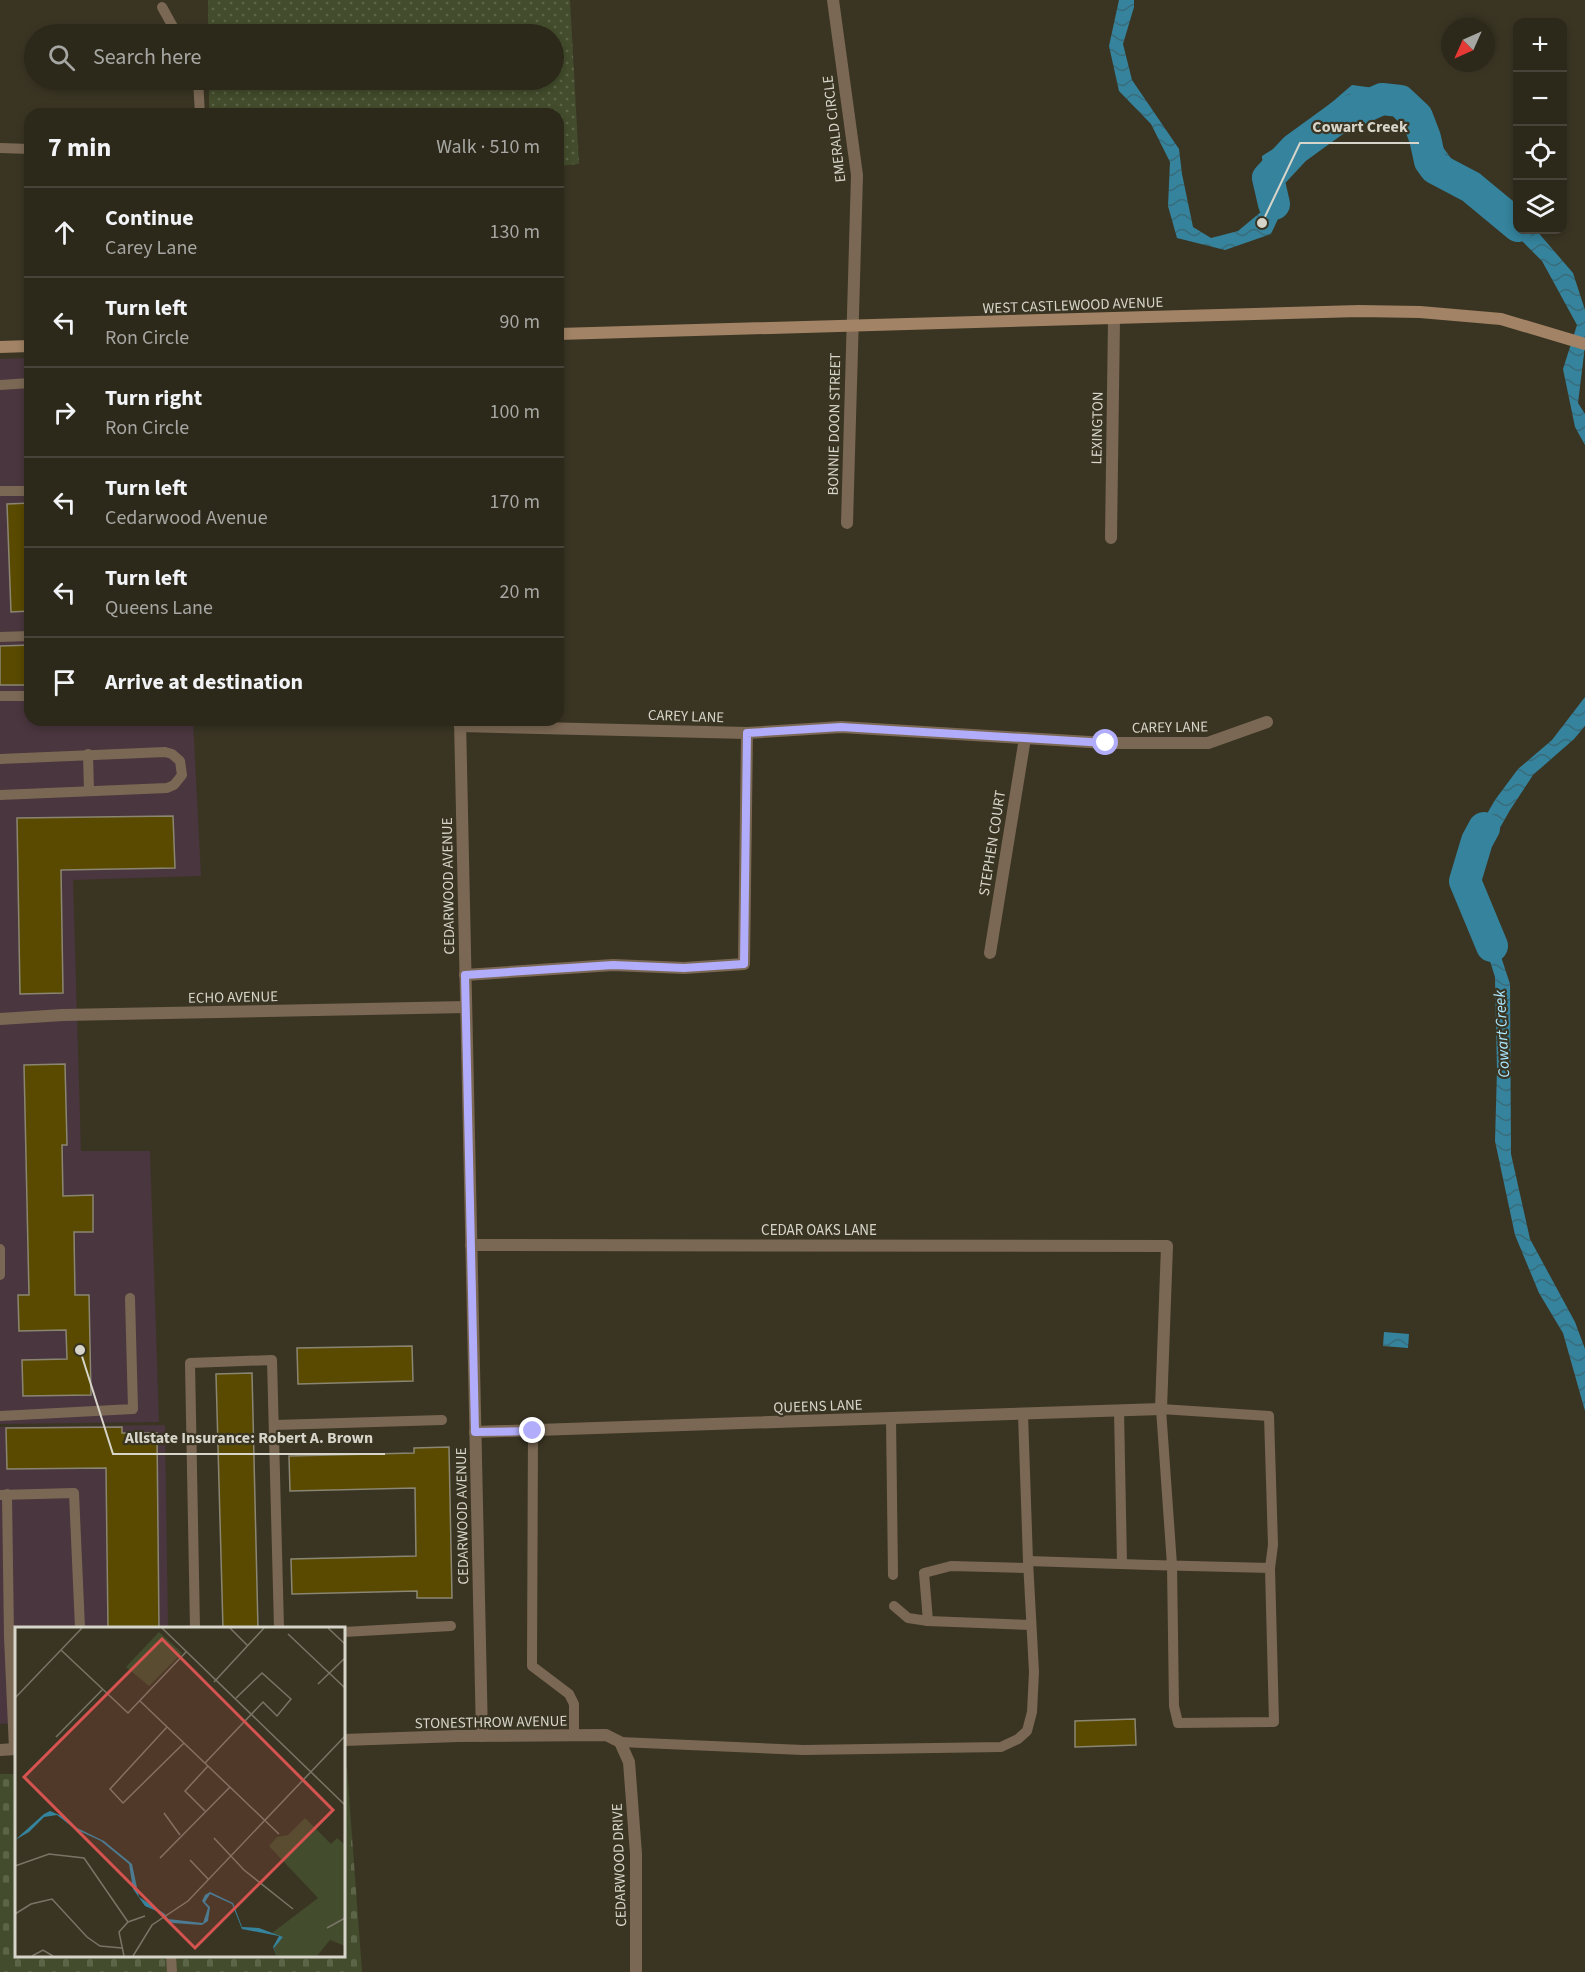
<!DOCTYPE html>
<meta charset="utf-8">
<style>
:root{--surface:#2c281a;--page:#343023;--text:#f1f3f6;--muted:#a6a6a2;--line:#484439}
body{margin:0;font-family:"Source Sans 3",sans-serif;background:var(--page);color:var(--text)}
.controls{position:absolute;right:18px;top:18px;display:grid;overflow:hidden;border-radius:12px;box-shadow:0 3px 9px #0003}
.controls button{width:54px;height:54px;display:grid;place-items:center;padding:0;border:0;border-bottom:2px solid var(--line);background:var(--surface);color:var(--text);font:30px sans-serif}
.compass{position:absolute;left:1441px;top:18px;width:54px;height:54px;border-radius:50%;background:var(--surface);box-shadow:0 3px 9px #0003;rotate:225deg}
.stop{position:absolute;width:18px;height:18px;margin:-14px;border:4px solid #b1adfa;border-radius:50%;background:#fff}
.stop.end{background:#b1adfa;border-color:#fff;box-shadow:0 2px 6px #0008}
.list{margin:0;padding:0;list-style:none}
h2{display:flex;justify-content:space-between;align-items:center;height:78px;margin:0;padding:0 24px;font-size:26px}
h2 small{font-size:20px;font-weight:400;color:var(--muted)}
.list li{display:grid;grid-template-columns:39px 1fr auto;gap:18px;align-items:center;box-sizing:border-box;height:90px;padding:0 24px;border-top:2px solid var(--line)}
.list b{display:block;font-size:22px;white-space:nowrap}
.list p{margin:0;font-size:20px;white-space:nowrap;color:var(--muted)}
.list em{font-size:20px;font-style:normal;color:var(--muted)}
.icon{flex:none;width:33px;height:33px;fill:none;stroke:currentColor;stroke-width:2;stroke-linecap:round;stroke-linejoin:round}
.map{position:relative;flex:none;width:1585px;height:1972px;overflow:hidden}
.search{position:absolute;background:var(--surface);box-shadow:0 3px 9px #0003;left:24px;top:24px;width:540px;height:66px;display:flex;align-items:center;gap:15px;box-sizing:border-box;padding:0 21px;border-radius:33px;color:var(--muted);font-size:22px}
.panel{position:absolute;background:var(--surface);box-shadow:0 3px 9px #0003;left:24px;top:108px;width:540px;height:618px;border-radius:18px}
.map>svg:first-child{display:block}
.commercial{fill:#4a363e}
.grass{fill:url(#grass-dots)}
.cemetery{fill:url(#cemetery-stones)}
.water{fill:url(#water-waves)}
.lines{fill:none;stroke-linecap:round;stroke-linejoin:round}
.river{stroke:#35839d;stroke-width:32}
.building{fill:#594a00;stroke:#8b8672;stroke-width:1.5}
.lane{stroke:#7b6854;stroke-width:10}
.street{stroke:#7b6854;stroke-width:12}
.secondary{stroke:#a28365;stroke-width:12}
.route{stroke:#b1adfa;stroke-width:8}
.labels{text-anchor:middle;stroke-width:4.5;stroke-linejoin:round;paint-order:stroke}
.street-label{font-size:15px;fill:#d7d5ca;stroke:#3a3523}
.water-label{font-size:16px;font-style:italic;fill:#abe8ff;stroke:#3a3523}
.inset-road{fill:none;stroke:#797566;stroke-width:1.5}
.view{fill:#d65350;fill-opacity:0.15;stroke:#d65350;stroke-width:3}
.inset-edge{fill:none;stroke:#d7d5ca;stroke-width:3}
.leader{fill:none;stroke:#d7d5ca;stroke-width:2}
.callout-dot{fill:#d7d5ca;stroke:#3a3523;stroke-width:2}
.callout-label{font-size:16px;text-anchor:middle;font-weight:bold;fill:#d7d5ca;stroke:#3a3523;stroke-width:4.5;stroke-linejoin:round;paint-order:stroke}
</style>
<div class="map">
<svg width="1585" height="1972" viewBox="0 0 1585 1972">
<defs>
<pattern id="grass-dots" width="8" height="8" patternUnits="userSpaceOnUse" patternTransform="scale(1.5)"><rect width="8" height="8" fill="#434c2c"/><path d="M2 2h.1M6 6h.1" fill="none" stroke="#5d6549" stroke-width="1.8" stroke-linecap="round"/></pattern>
<pattern id="cemetery-stones" width="16" height="16" patternUnits="userSpaceOnUse" patternTransform="scale(1.5)"><rect width="16" height="16" fill="#434c2c"/><path d="M2 7V4a2 2 0 0 1 4 0v3zM10 15v-3a2 2 0 0 1 4 0v3z" fill="#5d6549"/></pattern>
<pattern id="water-waves" width="16" height="10" patternUnits="userSpaceOnUse" patternTransform="scale(1.5)"><rect width="16" height="10" fill="#35839d"/><path d="M0 5q4-4 8 0t8 0" fill="none" stroke="#396c7b"/></pattern>
</defs>
<rect width="100%" height="100%" fill="#3a3523"/>
<g class="commercial">
<polygon points="30,358 30,720 193,720 201,876 73,880 81,1151 150,1151 159,1422 0,1424 0,359"/>
<polygon points="165,1425 168,1628 16,1628 16,1723 0,1724 0,1427"/>
</g>
<polygon class="grass" points="208,0 570,0 579,164 558,166 558,114 209,114 209,80 554,80 554,34 208,34"/>
<polygon class="cemetery" points="347,1768 362,1972 0,1972 0,1774 16,1774 16,1956 344,1956 344,1769"/>
<g class="water">
<polygon points="1119,0 1134,0 1134,7 1123,44 1132,80 1179,149 1182,174 1193,227 1211,238 1238,231 1262,211 1262,156 1288,140 1352,85 1412,93 1433,134 1462,173 1507,202 1517,212 1518,230 1536,230 1573,273 1585,310 1585,346 1578,403 1585,414 1585,445 1575,427 1563,369 1577,325 1542,261 1500,219 1452,190 1420,148 1397,99 1367,100 1319,132 1279,164 1284,206 1271,234 1225,250 1177,238 1168,206 1170,162 1151,124 1119,91 1109,46"/>
<polygon points="1585,697 1585,726 1574,739 1533,775 1510,810 1479,865 1488,917 1510,984 1511,1154 1530,1239 1575,1322 1585,1349 1585,1411 1563,1333 1539,1293 1515,1235 1495,1141 1497,1070 1495,977 1477,920 1466,850 1495,800 1518,769 1552,740"/>
<polygon points="1384,1332 1409,1334 1408,1348 1383,1346"/>
</g>
<g class="lines">
<g class="river">
<polyline points="1274,204 1268,178 1295,149 1346,112 1362,108 1382,99 1400,101 1417,117 1425,138 1430,161 1435,168 1471,187 1518,226"/>
<polyline points="1484,828 1477,841 1465,881 1492,946"/>
</g>
</g>
<g class="building">
<polygon points="30,503 30,611 11,612 7,504"/>
<polygon points="30,645 30,685 0,685 0,646"/>
<polygon points="173,816 175,868 61,870 63,993 20,994 17,818"/>
<polygon points="65,1064 67,1145 62,1145 63,1196 93,1195 93,1232 74,1232 75,1295 89,1295 91,1395 23,1396 22,1360 67,1359 66,1330 19,1331 18,1295 29,1295 24,1065"/>
<polygon points="412,1346 413,1381 298,1384 297,1348"/>
<polygon points="252,1373 258,1629 223,1629 216,1374"/>
<polygon points="122,1427 122,1433 157,1433 159,1629 108,1629 106,1468 7,1469 6,1428"/>
<polygon points="449,1447 452,1598 417,1598 417,1591 292,1594 291,1559 416,1556 415,1488 290,1491 289,1456 414,1453 414,1448"/>
<polygon points="1135,1719 1136,1745 1075,1747 1075,1721"/>
</g>
<g class="lines">
<g class="lane">
<polyline points="162,7 177,34"/>
<polyline points="198,80 200,114"/>
<polyline points="0,148 30,149"/>
<polyline points="0,385 30,383"/>
<polyline points="0,491 30,491"/>
<polyline points="0,637 30,636"/>
<polyline points="0,696 30,696"/>
<polyline points="88,754 89,791"/>
<polyline points="0,759 165,752 172,754 180,761 182,775 174,785 167,788 0,795"/>
<polyline points="0,1249 0,1275"/>
<polyline points="1119,1410 1122,1564"/>
<path d="M1023 1414 1028 1561C1109 1564 1189 1566 1270 1568L1273 1545 1269 1416 1161 1409 1172 1565 1174 1706 1178 1723 1274 1722 1270 1568"/>
<polyline points="0,1416 133,1409 130,1298"/>
<polyline points="891,1418 893,1575"/>
<polyline points="275,1425 442,1420"/>
<polyline points="533,1430 532,1666 569,1694 574,1704 574,1735"/>
<polyline points="7,1494 9,1637 14,1749"/>
<polyline points="0,1495 74,1493 80,1628"/>
<polyline points="1028,1568 951,1566 924,1573 928,1621 1031,1625"/>
<polyline points="894,1606 908,1618 928,1621"/>
<polyline points="195,1628 190,1363 272,1360 279,1628"/>
<polyline points="344,1632 451,1626"/>
<polyline points="620,1742 803,1750 1001,1747 1018,1739 1027,1731 1032,1712 1034,1672 1028,1561"/>
<polyline points="171,1956 172,1972"/>
</g>
<g class="street">
<polyline points="833,0 857,175 847,523"/>
<polyline points="1111,538 1114,319"/>
<polyline points="460,720 482,1736"/>
<polyline points="460,726 747,733 841,727 1106,743 1208,743 1267,722"/>
<polyline points="990,953 1025,738"/>
<polyline points="465,975 613,965 684,968 744,964 747,733"/>
<polyline points="0,1019 63,1015 466,1007"/>
<polyline points="471,1245 1167,1246 1161,1409 475,1432"/>
<polyline points="344,1740 458,1736 606,1735 620,1742 629,1762 636,1854 636,1972"/>
<polyline points="0,1750 16,1749"/>
</g>
<g class="secondary">
<polyline points="558,334 1359,311 1420,312 1501,319 1585,344"/>
<polyline points="0,347 30,346"/>
</g>
</g>
<g class="lines">
<polyline class="route" points="533,1431 475,1432 465,975 613,965 684,968 744,964 747,733 841,727 1106,743"/>
</g>
<g class="labels">
<g class="street-label">
<text transform="translate(834 129) rotate(-97)" y="5">EMERALD CIRCLE</text>
<text transform="translate(1073 305) rotate(-2)" y="5">WEST CASTLEWOOD AVENUE</text>
<text transform="translate(834 424) rotate(-89)" y="5">BONNIE DOON STREET</text>
<text transform="translate(1097 428) rotate(-89)" y="5">LEXINGTON</text>
<text transform="translate(686 716) rotate(2)" y="5">CAREY LANE</text>
<text transform="translate(1170 727) rotate(-1)" y="5">CAREY LANE</text>
<text transform="translate(992 843) rotate(-81)" y="5">STEPHEN COURT</text>
<text transform="translate(448 886) rotate(-91)" y="5">CEDARWOOD AVENUE</text>
<text transform="translate(233 997) rotate(-1)" y="5">ECHO AVENUE</text>
<text x="819" y="1235">CEDAR OAKS LANE</text>
<text transform="translate(818 1406) rotate(-2)" y="5">QUEENS LANE</text>
<text transform="translate(462 1516) rotate(-91)" y="5">CEDARWOOD AVENUE</text>
<text transform="translate(491 1722) rotate(-1)" y="5">STONESTHROW AVENUE</text>
<text transform="translate(619 1865) rotate(-92)" y="5">CEDARWOOD DRIVE</text>
</g>
<g class="water-label">
<text transform="translate(1501 1034) rotate(-93)" y="6">Cowart Creek</text>
</g>
</g>
<g transform="translate(15 1627)">
<rect width="330" height="330" fill="#3a3523"/>
<path d="M290 191 316 217 322 211 330 218V319L315 313 302 329H261L259 319 268 311 257 306 303 271 254 219 262 210 273 208Z" fill="#434c2c"/>
<path d="M144 5 167 26 134 59 111 40Z" fill="#434c2c"/>
<path d="M35 184 49 190 58 199 89 214 117 237 124 270 150 287 153 292 188 296 193 281 187 274 190 268 195 265 218 276 227 300 244 301 268 310 259 321 262 329 258 320 264 309 227 302 217 277 195 267 190 275 195 280 193 294 187 298 158 296 152 294 146 286 130 279 118 262 114 237 86 214 60 202 42 188 29 190 14 205 0 213 29 187Z" fill="#35839d"/>
<path class="inset-road" d="M147 1 330 178M215 1 233 19M313 1 330 17M273 7 330 61M46 23 113 86 171 25M199 55 249 1M303 57 330 31M0 71 67 1M125 74 264 207M152 100 95 162 108 176 169 116M41 110 87 63M190 136 248 75 262 89 276 72 247 46 221 71M190 184 170 164 193 139M149 186 165 208M199 211 229 243 278 282M145 231 215 160M175 233 194 253M0 239 34 227 69 231 113 295M0 287 16 277 37 272 72 310 85 319 107 321M312 301 330 291M17 329 28 323 38 329M109 329 104 305 113 295 130 289M118 329 137 298 173 274 330 109"/>
<path class="view" d="M147 12 318 183 180 321 9 150Z"/>
<rect width="330" height="330" class="inset-edge"/>
</g>
<path class="leader" d="M1262 223L1300 143H1419M80 1350L113 1454H385"/>
<g class="callout-dot">
<circle cx="1262" cy="223" r="6"/>
<circle cx="80" cy="1350" r="6"/>
</g>
<g class="callout-label">
<text x="1360" y="132">Cowart Creek</text>
<text x="249" y="1443">Allstate Insurance: Robert A. Brown</text>
</g>
</svg>
<div class="controls">
<button>+</button>
<button>−</button>
<button><svg class="icon" aria-label="locate" viewBox="0 0 24 24"><circle cx="12" cy="12" r="6"/><path d="M12 2v4M12 18v4M2 12h4M18 12h4"/></svg></button>
<button><svg class="icon" aria-label="layers" viewBox="0 0 24 24"><path d="M12 4l9 5-9 5-9-5zM3 14l9 5 9-5"/></svg></button>
</div>
<svg class="compass" viewBox="-18 -18 36 36"><path d="M0-13l5 13h-10z" fill="#e53935"/><path d="M0 13l5-13h-10z" fill="#a6a6a2"/></svg>
<div class="stop" style="left:1106px;top:743px"></div>
<div class="stop end" style="left:533px;top:1431px"></div>
<div class="search"><svg class="icon" aria-label="search" viewBox="0 0 24 24"><circle cx="10" cy="10" r="6"/><path d="M15 15l6 6"/></svg>Search here</div>
<section class="panel">
<h2>7 min<small>Walk · 510 m</small></h2>
<ul class="list">
<li><svg class="icon" aria-label="ahead" viewBox="0 0 24 24"><path d="M12 20V5M6 11l6-6 6 6"/></svg><div><b>Continue</b><p>Carey Lane</p></div><em>130 m</em></li>
<li><svg class="icon" aria-label="left" viewBox="0 0 24 24"><path d="M17 20v-9H6M10 6l-5 5 5 5"/></svg><div><b>Turn left</b><p>Ron Circle</p></div><em>90 m</em></li>
<li><svg class="icon" aria-label="right" viewBox="0 0 24 24"><path d="M7 20v-9h11M14 6l5 5-5 5"/></svg><div><b>Turn right</b><p>Ron Circle</p></div><em>100 m</em></li>
<li><svg class="icon" aria-label="left" viewBox="0 0 24 24"><path d="M17 20v-9H6M10 6l-5 5 5 5"/></svg><div><b>Turn left</b><p>Cedarwood Avenue</p></div><em>170 m</em></li>
<li><svg class="icon" aria-label="left" viewBox="0 0 24 24"><path d="M17 20v-9H6M10 6l-5 5 5 5"/></svg><div><b>Turn left</b><p>Queens Lane</p></div><em>20 m</em></li>
<li><svg class="icon" aria-label="arrive" viewBox="0 0 24 24"><path d="M6 21V4h12l-3 4 3 4H6"/></svg><div><b>Arrive at destination</b></div></li>
</ul>
</section>
</div>
